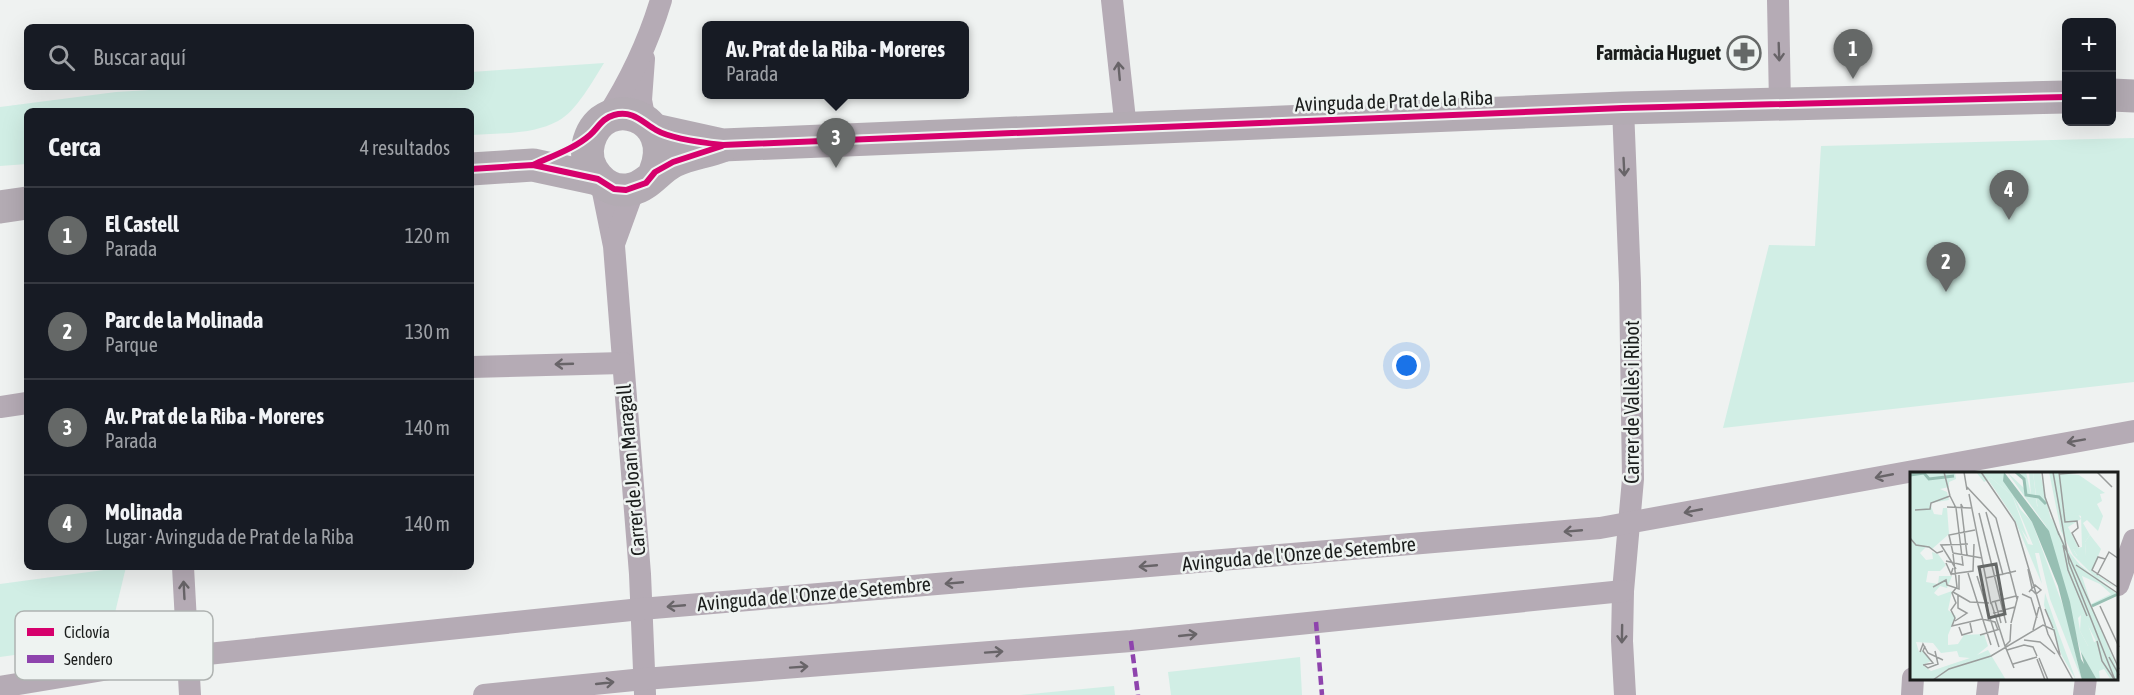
<!DOCTYPE html>
<html lang="es">
<meta charset="utf-8">
<style>
:root{--surface:#171b24;--page:#242831;--text:#f1f3f6;--muted:#9ea1a6;--line:#363941;--accent:#656867}
body{margin:0;font-family:"Asap Condensed",sans-serif;background:var(--page);color:var(--text)}
.controls{position:absolute;right:18px;top:18px;display:grid;overflow:hidden;border-radius:9px;box-shadow:0 6px 24px #0002}
.controls button{width:54px;height:54px;display:grid;place-items:center;padding:0;border:0;border-bottom:2px solid var(--line);background:var(--surface);color:var(--text);font:30px sans-serif}
.you{position:absolute;left:1407px;top:366px;width:21px;height:21px;margin:-15px;border:4px solid #fff;border-radius:50%;background:#1a73e8;box-shadow:0 0 0 9px #1a73e833}
.badge{display:grid;place-items:center;width:39px;height:39px;border-radius:50%;background:var(--accent);color:#fff;font-size:20px;font-weight:700}
.pin{position:absolute;translate:-50% -50px;filter:drop-shadow(0 2px 3px #0008)}
.pin::after{content:'';position:absolute;top:32px;width:21px;height:18px;background:inherit;clip-path:polygon(0 0,100% 0,50% 100%)}
.popup{position:absolute;left:702px;top:21px;width:267px;height:78px;box-sizing:border-box;display:grid;place-content:center;border-radius:9px;background:var(--surface);filter:drop-shadow(0 2px 4px #0005);font-size:20px;white-space:nowrap;color:var(--muted)}
.popup b{font-size:22px;color:var(--text)}
.popup::after{content:'';position:absolute;left:50%;top:100%;margin-left:-12px;border:12px solid transparent;border-top-color:var(--surface)}
.list{margin:0;padding:0;list-style:none}
h2{display:flex;justify-content:space-between;align-items:center;height:78px;margin:0;padding:0 24px;font-size:26px}
h2 small{font-size:20px;font-weight:400;color:var(--muted)}
.list li{display:grid;grid-template-columns:39px 1fr auto;gap:18px;align-items:center;box-sizing:border-box;height:96px;padding:0 24px;border-top:2px solid var(--line)}
.list b{display:block;font-size:22px;white-space:nowrap}
.list p{margin:0;font-size:20px;white-space:nowrap;color:var(--muted)}
.list em{font-size:20px;font-style:normal;color:var(--muted)}
.icon{flex:none;width:33px;height:33px;fill:none;stroke:currentColor;stroke-width:2;stroke-linecap:round;stroke-linejoin:round}
.map{position:relative;flex:none;width:2134px;height:695px;overflow:hidden}
.search{position:absolute;background:var(--surface);box-shadow:0 6px 24px #0002;left:24px;top:24px;width:450px;height:66px;display:flex;align-items:center;gap:15px;box-sizing:border-box;padding:0 21px;border-radius:9px;color:var(--muted);font-size:22px}
.panel{position:absolute;background:var(--surface);box-shadow:0 6px 24px #0002;left:24px;top:108px;width:450px;height:462px;border-radius:9px}
.map>svg:first-child{display:block}
.green{fill:#d1eee5}
.lines{fill:none;stroke-linecap:round;stroke-linejoin:round}
.street{stroke:#b5abb5;stroke-width:22}
.secondary{stroke:#b3abb3;stroke-width:33}
.quiet{stroke:#8e44ad;stroke-width:4.5;stroke-dasharray:9 4.5;stroke-linecap:butt}
.cycleway-casing{stroke:#eef3f1;stroke-width:10}
.cycleway{stroke:#d6006c;stroke-width:6}
.oneway{stroke:#686468}
.labels{text-anchor:middle;stroke-width:5;stroke-linejoin:round;paint-order:stroke}
.poi-label{font-size:20px;font-weight:bold;fill:#1b1d1c;stroke:#eef3f1;text-anchor:end}
.street-label{font-size:20px;fill:#1b1d1c;stroke:#eef3f1}
.inset-river{fill:none;stroke:#97bfb3;stroke-width:3}
.inset-road{fill:none;stroke:#9a9d9c;stroke-width:1.5}
.view{fill:#656867;fill-opacity:0.15;stroke:#656867;stroke-width:3}
.inset-edge{fill:none;stroke:#1b1d1c;stroke-width:3}
.key{fill:#eef3f1;stroke:#afb3b1;stroke-width:1.5}
.key-label{font-size:16px;fill:#1b1d1c}
</style>
<div class="map">
<svg width="2134" height="695" viewBox="0 0 2134 695">
<rect width="100%" height="100%" fill="#eff2f1"/>
<g class="green">
<path d="M604 63C594 79 576 112 558 121 532 135 500 133 471 135V111H27V164L0 166V107L116 92 200 87H471V72Z"/>
<polygon points="2134,138 2134,382 1723,428 1769,245 1815,246 1821,146"/>
<polygon points="126,567 108,642 0,657 0,584"/>
<polygon points="1300,657 1302,695 1171,695 1168,672"/>
<polygon points="1114,686 1115,695 1020,695"/>
</g>
<g class="lines">
<g class="street">
<polyline points="1112,0 1126,129"/>
<polyline points="1778,0 1780,104"/>
<polyline points="644,59 641,100 645,121"/>
<polyline points="1623,108 1630,283 1633,479 1623,591 1622,641 1625,695"/>
<path d="M606 118C630 81 648 43 661 0"/>
<polyline points="601,182 614,246 640,574 645,694"/>
<polyline points="614,244 634,189"/>
<polyline points="471,367 623,363"/>
<polyline points="0,407 27,403"/>
<polyline points="183,567 190,695"/>
<polyline points="2118,585 2134,540"/>
<polyline points="0,687 188,656 641,609 1600,528 2134,431"/>
<polyline points="484,695 644,679 1131,641 1623,591"/>
<polyline points="1912,695 1913,678"/>
<polyline points="1987,695 1989,678"/>
<polyline points="2084,695 2086,678"/>
</g>
<g class="secondary">
<polyline points="2112,95 2134,96"/>
<polyline points="655,130 723,145 1623,108 2066,97"/>
<polyline points="471,169 533,165 598,179"/>
<path d="M655 172C678 115 604 91 589 141 581 167 605 196 632 189 648 186 659 168 674 161 689 154 706 152 722 146"/>
<polyline points="0,207 27,203"/>
</g>
<g class="quiet">
<polyline points="1316,622 1322,695"/>
<polyline points="1131,641 1138,695"/>
</g>
<defs>
<g id="cycleway">
<path d="M533 165C552 156 574 149 590 135 598 128 602 118 614 115 633 110 642 122 656 130 671 139 705 143 723 145L1623 108 2066 97"/>
<polyline points="471,169 533,165 598,179 614,189 626,190 646,183 655,172 673,162 722,146"/>
</g>
</defs>
<use href="#cycleway" class="cycleway-casing"/>
<use href="#cycleway" class="cycleway"/>
</g>
<defs><path id="oneway-shaft" d="M-6 0H5M1.5-3L5.5 0L1.5 3" fill="none" stroke-width="1.6" stroke-linecap="round" stroke-linejoin="round" transform="scale(1.5)"/></defs>
<g class="oneway">
<use href="#oneway-shaft" transform="translate(1779 52) rotate(88)"/>
<use href="#oneway-shaft" transform="translate(1119 71) rotate(-95)"/>
<use href="#oneway-shaft" transform="translate(1624 167) rotate(87)"/>
<use href="#oneway-shaft" transform="translate(564 364) rotate(178)"/>
<use href="#oneway-shaft" transform="translate(2076 441) rotate(170)"/>
<use href="#oneway-shaft" transform="translate(1884 476) rotate(169)"/>
<use href="#oneway-shaft" transform="translate(1693 511) rotate(169)"/>
<use href="#oneway-shaft" transform="translate(1573 531) rotate(175)"/>
<use href="#oneway-shaft" transform="translate(1148 566) rotate(175)"/>
<use href="#oneway-shaft" transform="translate(954 583) rotate(175)"/>
<use href="#oneway-shaft" transform="translate(184 590) rotate(-93)"/>
<use href="#oneway-shaft" transform="translate(676 606) rotate(175)"/>
<use href="#oneway-shaft" transform="translate(1622 634) rotate(91)"/>
<use href="#oneway-shaft" transform="translate(1188 635) rotate(-6)"/>
<use href="#oneway-shaft" transform="translate(994 652) rotate(-4)"/>
<use href="#oneway-shaft" transform="translate(799 667) rotate(-4)"/>
<use href="#oneway-shaft" transform="translate(605 683) rotate(-6)"/>
</g>
<defs>
<symbol id="pharmacy-ring" viewBox="-11 -11 22 22"><circle r="9.5" fill="#eef3f1" stroke="#656867" stroke-width="1.5"/><path d="M-2-6h4v4h4v4h-4v4h-4v-4h-4v-4h4Z" fill="#656867"/></symbol>
</defs>
<g fill-rule="evenodd">
<use href="#pharmacy-ring" x="1725" y="34" width="38" height="38"/>
</g>
<g class="labels">
<g class="poi-label">
<text x="1721" y="60">Farmàcia Huguet</text>
</g>
<g class="street-label">
<text transform="translate(1394 101) rotate(-2)" y="7">Avinguda de Prat de la Riba</text>
<text transform="translate(1632 402) rotate(-90)" y="7">Carrer de Vallès i Ribot</text>
<text transform="translate(631 470) rotate(-95)" y="7">Carrer de Joan Maragall</text>
<text transform="translate(1299 554) rotate(-5)" y="7">Avinguda de l'Onze de Setembre</text>
<text transform="translate(814 594) rotate(-5)" y="7">Avinguda de l'Onze de Setembre</text>
</g>
</g>
<g transform="translate(1910 472)">
<rect width="208" height="208" fill="#eff2f1"/>
<path d="M66 0H94L110 37 122 50 156 142 172 208 140 127 129 81H125L132 112 100 37 78 8 74 10ZM81 6 102 23 123 73 118 72 104 41 78 7ZM97 0 115 17 111 1 116 0 121 23 119 0H123L127 34 142 47 160 81 170 93 185 105 163 83 151 59 139 0H149L153 39 168 42 171 47 158 55 169 77H163L167 84H176L175 70 180 63 191 77 182 99 208 117 187 105 208 123 182 135 208 199V208H201L194 197 189 199 190 208H187L172 182 176 199 136 54ZM172 104 190 112 201 122 181 132ZM172 142 186 169 178 174 170 159 168 146ZM135 121 149 162 166 208 152 184 134 133Z" fill="#d1eee5" fill-rule="evenodd"/>
<path d="M0 0H45L46 7 39 10V15L30 17 37 20 39 28 20 31 24 42 32 43 33 36H37L39 62 22 77 16 75 10 81 16 88 23 87 22 80 28 82 36 93 30 99H18L16 110 28 112 29 104H42L37 116 30 114 24 121 28 124 42 119 38 138 46 144 38 163V173L48 172 54 163 74 162 78 174 67 183 78 178 96 208H0ZM6 170 23 171 31 181 47 179 49 185 60 186 21 199 13 193 21 189 12 178 9 180ZM149 1 169 3 195 21 190 22 192 29 187 32 193 44 188 59 177 48 173 51 180 63 175 70 176 84 168 85 163 77 172 75 171 44 153 39Z" fill="#d1eee5" fill-rule="evenodd"/>
<path d="M123 0H130L141 48 128 38ZM81 6 102 23 119 69 78 7ZM171 142 175 144 185 173 178 174 170 159Z" fill="#d1eee5"/>
<path d="M94 0 139 59 160 130 171 187 174 192 171 180 187 208H172L148 114 122 50 93 9Z" fill="#97bfb3"/>
<path class="inset-river" d="M106 0 114 7 116 23 129 25 136 32M0 3 14 1 19 7 44 4M182 134 208 122"/>
<path class="inset-road" d="M34 0 40 24M54 0 57 18M71 0 105 50 138 162 163 208M132 0 135 25 149 63M143 0 159 91 205 208M149 0 155 50 167 49 168 56 162 61 169 75M187 0 202 15M150 2 172 0M57 15 86 46 107 127M59 22 81 132M37 35 61 36M53 36 51 32 57 83M5 38 20 37 21 31 40 24M76 40 93 103M69 41 96 151M148 60 209 197M0 66 6 73 19 75 27 81 33 79M153 73 158 98 177 144M43 81 39 63 65 58M43 81 72 86M43 82 47 115 42 121 46 131 41 138 45 146 42 154 72 147M195 87 188 85 182 98 209 116M36 89 53 93 46 36 40 24M36 91 41 102 43 96M166 93 209 122M46 97 31 73 58 72M118 97 122 116M58 101 81 173M41 102 63 99 64 72M187 103 199 80 209 87M67 104 89 175M76 106 106 99M23 115 36 108 37 113 49 117V103M43 120 60 130 79 131M119 120 125 113 131 118 126 122 121 117M112 122 121 126 127 146M85 129 91 151M81 130 95 174 100 169 101 152M82 130 106 124M190 134 209 175M135 137 143 156M83 141 105 135M72 147 85 150 88 158M45 149 57 141 48 136V123M101 151 108 124M49 155 52 163 62 160 60 151M123 158 129 135M70 163 90 157M114 168 130 170 145 182M187 169 192 189 204 207M95 174 104 196M97 178 114 173 123 175 127 184M10 180 13 172 18 181 33 188M199 185 209 203M129 186 138 208M127 187 135 208M103 192 127 185M13 193 23 191 13 179 15 174M14 193 18 196 28 192 25 179M23 208 39 197 81 184 133 153 144 158 150 183"/>
<path class="view" d="M86 92 95 142 79 146 69 95Z"/>
<rect width="208" height="208" class="inset-edge"/>
</g>
<rect x="15" y="611" width="198" height="69" rx="9" class="key"/>
<rect x="27" y="628" width="27" height="8" fill="#d6006c"/>
<rect x="27" y="655" width="27" height="8" fill="#8e44ad"/>
<g class="key-label">
<text x="64" y="638">Ciclovía</text>
<text x="64" y="665">Sendero</text>
</g>
</svg>
<div class="controls">
<button>+</button>
<button>−</button>
</div>
<div class="you"></div>
<div class="pin badge" style="left:1853px;top:79px">1</div>
<div class="pin badge" style="left:1946px;top:292px">2</div>
<div class="pin badge" style="left:836px;top:168px">3</div>
<div class="popup"><b>Av. Prat de la Riba - Moreres</b>Parada</div>
<div class="pin badge" style="left:2009px;top:220px">4</div>
<div class="search"><svg class="icon" aria-label="search" viewBox="0 0 24 24"><circle cx="10" cy="10" r="6"/><path d="M15 15l6 6"/></svg>Buscar aquí</div>
<section class="panel">
<h2>Cerca<small>4 resultados</small></h2>
<ul class="list">
<li><span class="badge">1</span><div><b>El Castell</b><p>Parada</p></div><em>120 m</em></li>
<li><span class="badge">2</span><div><b>Parc de la Molinada</b><p>Parque</p></div><em>130 m</em></li>
<li><span class="badge">3</span><div><b>Av. Prat de la Riba - Moreres</b><p>Parada</p></div><em>140 m</em></li>
<li><span class="badge">4</span><div><b>Molinada</b><p>Lugar · Avinguda de Prat de la Riba</p></div><em>140 m</em></li>
</ul>
</section>
</div>
